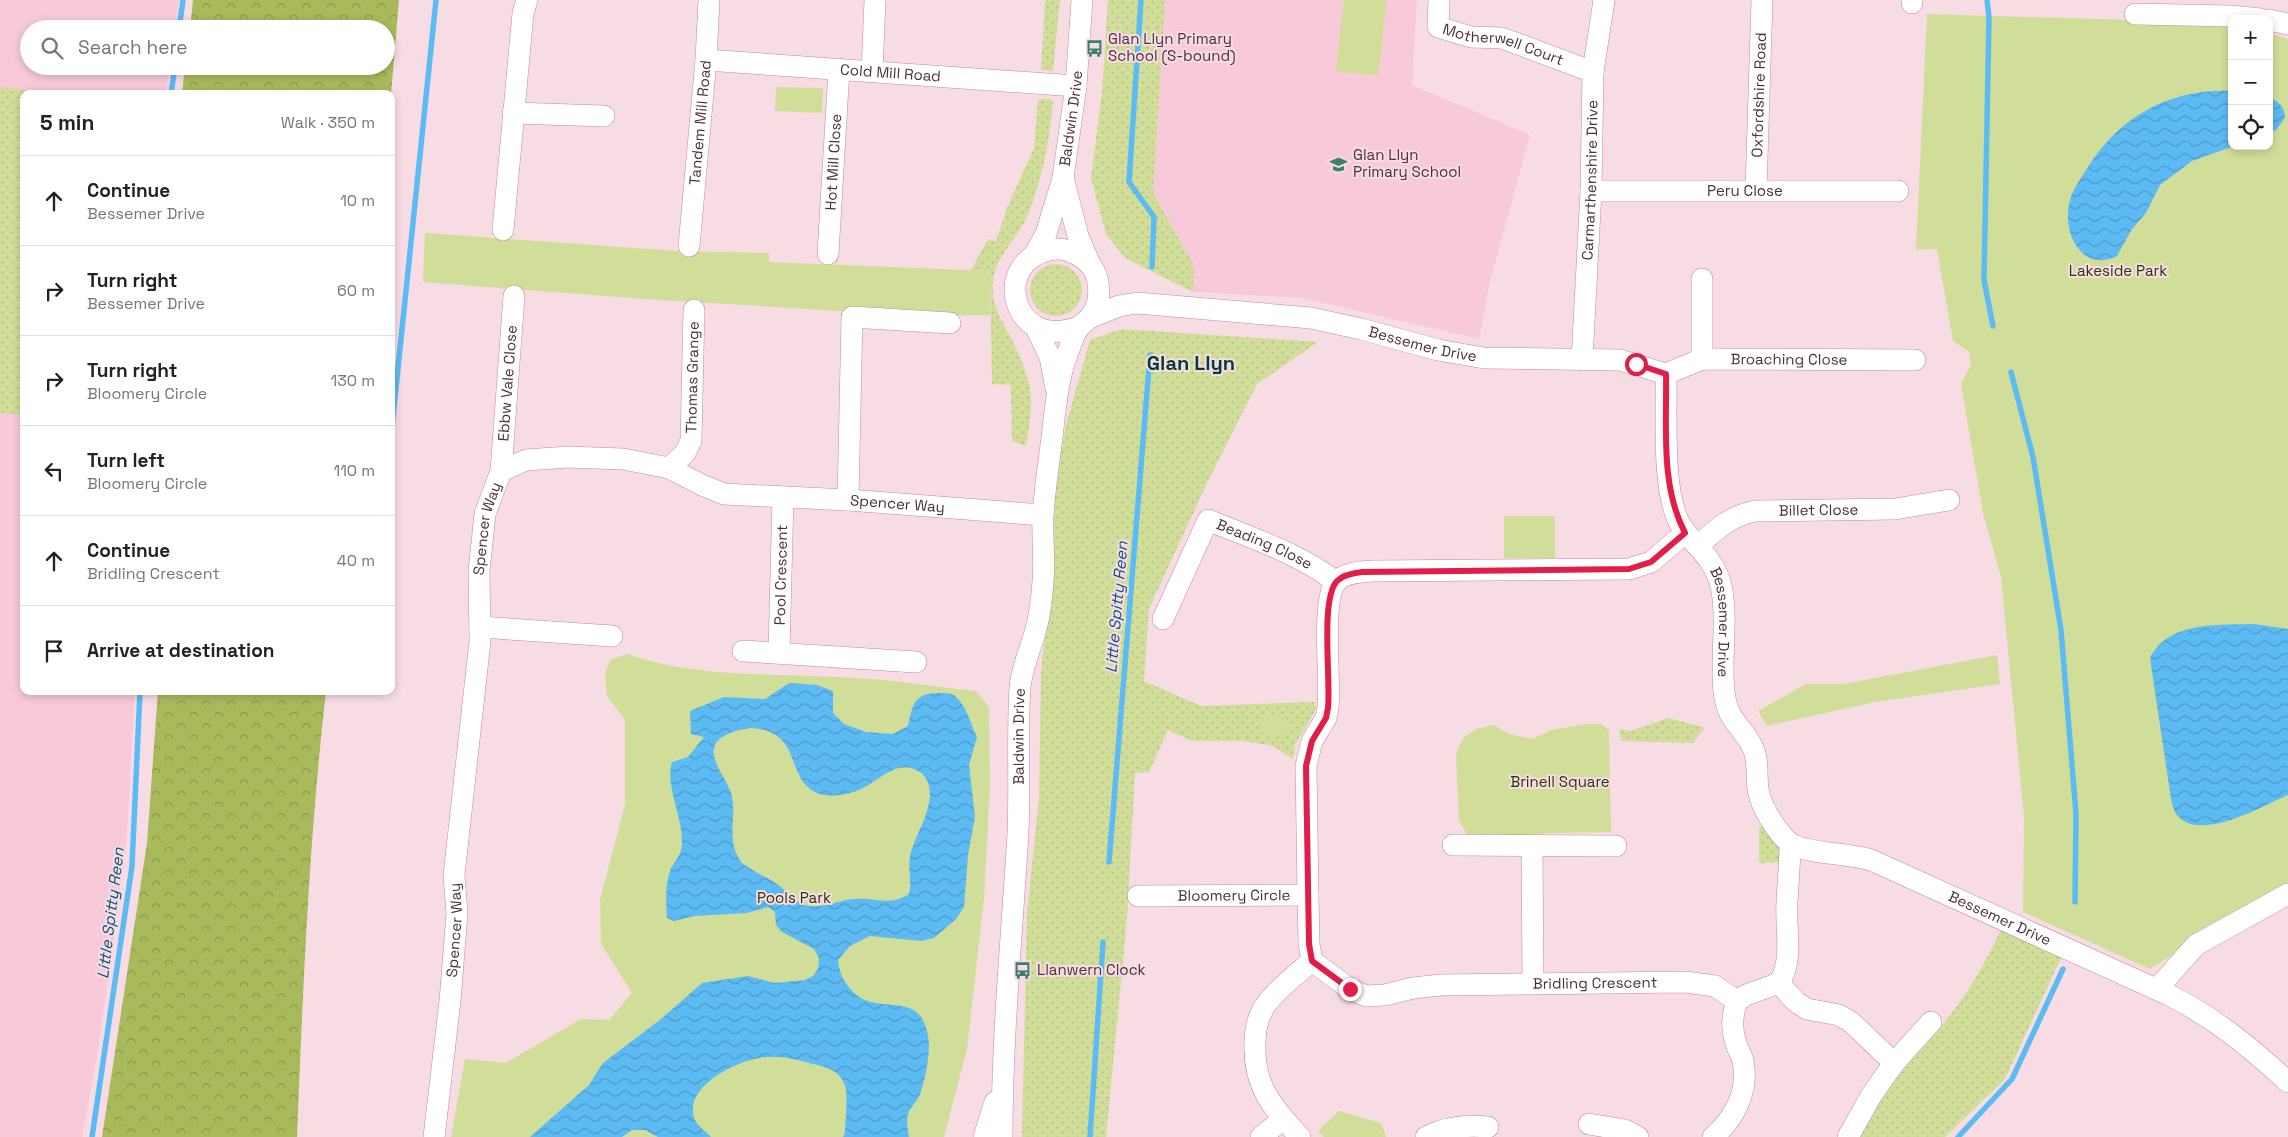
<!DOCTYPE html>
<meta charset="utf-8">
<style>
:root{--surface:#fff;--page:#f6f6f6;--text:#222;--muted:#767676;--line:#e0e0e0}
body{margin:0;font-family:"Space Grotesk",sans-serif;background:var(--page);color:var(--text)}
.controls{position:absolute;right:15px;top:15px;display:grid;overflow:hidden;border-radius:10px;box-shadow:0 2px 8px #0003}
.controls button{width:45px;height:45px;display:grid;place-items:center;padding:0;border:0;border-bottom:1px solid var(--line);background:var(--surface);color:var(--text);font:25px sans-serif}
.stop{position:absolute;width:15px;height:15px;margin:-11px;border:4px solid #e11d48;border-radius:50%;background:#fff}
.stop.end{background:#e11d48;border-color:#fff;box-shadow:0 1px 5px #0008}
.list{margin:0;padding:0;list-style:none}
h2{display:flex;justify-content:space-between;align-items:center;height:65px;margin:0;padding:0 20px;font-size:21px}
h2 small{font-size:16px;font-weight:400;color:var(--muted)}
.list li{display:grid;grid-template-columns:32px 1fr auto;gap:15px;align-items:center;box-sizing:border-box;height:90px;padding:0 20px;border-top:1px solid var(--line)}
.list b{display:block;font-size:19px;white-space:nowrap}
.list p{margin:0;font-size:16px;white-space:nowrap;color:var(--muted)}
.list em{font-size:16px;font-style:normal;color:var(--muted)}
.icon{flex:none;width:28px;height:28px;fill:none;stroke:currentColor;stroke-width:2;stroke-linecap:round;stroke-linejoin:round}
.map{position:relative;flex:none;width:2288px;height:1137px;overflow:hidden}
.search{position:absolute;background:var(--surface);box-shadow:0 2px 8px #0003;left:20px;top:20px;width:375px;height:55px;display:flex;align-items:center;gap:12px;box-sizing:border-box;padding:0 18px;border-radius:28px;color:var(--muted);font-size:19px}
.panel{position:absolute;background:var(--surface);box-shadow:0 2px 8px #0003;left:20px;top:90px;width:375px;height:605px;border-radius:10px}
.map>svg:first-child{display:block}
.built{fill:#f8c9d8}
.grass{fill:url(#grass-dots)}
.forest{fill:url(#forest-crowns)}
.green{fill:#d0de99}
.water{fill:url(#water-waves);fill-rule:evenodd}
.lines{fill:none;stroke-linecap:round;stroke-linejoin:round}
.stream{stroke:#5dbbf4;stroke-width:5.5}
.minor-casing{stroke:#c7879d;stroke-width:22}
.minor{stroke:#fff;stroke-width:21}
.route{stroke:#e11d48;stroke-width:6}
.labels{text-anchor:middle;stroke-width:4;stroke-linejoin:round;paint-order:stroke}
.poi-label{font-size:15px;fill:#4c313a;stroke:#f8dce4;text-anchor:start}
.street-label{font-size:15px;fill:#4c313a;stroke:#f8dce4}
.park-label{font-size:15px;fill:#2d330b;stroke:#f8dce4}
.water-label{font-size:16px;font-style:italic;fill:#0b567b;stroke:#f8dce4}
.district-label{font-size:20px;font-weight:bold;fill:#013e35;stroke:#f8dce4}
</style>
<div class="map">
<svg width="2288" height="1137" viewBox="0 0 2288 1137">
<defs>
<pattern id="grass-dots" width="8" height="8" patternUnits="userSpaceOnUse" patternTransform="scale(1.25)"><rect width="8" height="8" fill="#d0de99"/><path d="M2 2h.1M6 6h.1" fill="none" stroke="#b4bf85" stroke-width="1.8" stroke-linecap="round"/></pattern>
<pattern id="forest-crowns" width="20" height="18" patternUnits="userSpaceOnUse" patternTransform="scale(1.25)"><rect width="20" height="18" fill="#a9ba5c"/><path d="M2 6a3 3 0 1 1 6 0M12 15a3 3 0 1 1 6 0" fill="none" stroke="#8c984d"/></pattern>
<pattern id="water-waves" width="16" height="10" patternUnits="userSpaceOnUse" patternTransform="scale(1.25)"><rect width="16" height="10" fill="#5dbbf4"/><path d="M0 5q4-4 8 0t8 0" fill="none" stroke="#4f99c7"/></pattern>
</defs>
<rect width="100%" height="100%" fill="#f8dce4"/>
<g class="built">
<polygon points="0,0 179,0 175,29 29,29 29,66 170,66 166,94 24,94 24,691 135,691 126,850 98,1050 82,1137 0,1137"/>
<polygon points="1164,0 1417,0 1412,85 1530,135 1490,281 1479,339 1302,298 1193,292 1193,264 1153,192"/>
</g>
<g class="grass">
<polygon points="1045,0 1060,0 1053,71 1041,70"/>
<polygon points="1108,0 1165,0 1153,192 1193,264 1193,292 1125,258 1106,234 1091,178 1102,92"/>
<polygon points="0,87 56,94 24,94 24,415 0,413"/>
<path d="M1038 99H1051L1053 103C1049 144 1042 183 1025 221 1015 241 996 257 993 280 990 304 1002 320 1012 340 1020 356 1030 379 1031 397 1032 413 1028 431 1026 446L1012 441 1011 385 992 384 990 271 971 270 988 239 996 241 1007 208 1034 148Z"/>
<circle cx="1056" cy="290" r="26"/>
<polygon points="1121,329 1318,342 1257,384 1207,483 1149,609 1144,681 1201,706 1315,702 1316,709 1295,745 1293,759 1273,746 1244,741 1192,741 1168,730 1149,772 1135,773 1127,919 1106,1137 1022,1137 1027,913 1039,798 1041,671 1050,588 1054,489 1066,425 1090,340"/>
<polygon points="1669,718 1705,728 1692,743 1621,741 1619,729 1630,731"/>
<polygon points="1765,825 1782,852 1782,862 1761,863 1759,861 1759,827"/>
<path d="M2002 928 2061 958 2005 1079 1945 1137H1858C1882 1089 1918 1055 1951 1014 1972 988 1987 958 2002 928Z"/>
</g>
<g class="forest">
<polygon points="193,0 399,0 391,94 182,94 185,66 386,66 386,29 190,29"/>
<path d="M158 691H326C309 839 303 988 297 1137H102L147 843Z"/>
</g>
<g class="green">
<polygon points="1344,0 1387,0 1378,76 1336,71"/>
<polygon points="1927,14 2232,23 2232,146 2269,146 2269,33 2288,39 2288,883 2150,969 2023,912 2024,817 2001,577 1983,513 1961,384 1971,364 1969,352 1953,341 1937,249 1916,250"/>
<polygon points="776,87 823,88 822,113 775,111"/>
<polygon points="425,233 677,251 769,253 769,262 990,271 990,315 922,316 644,299 423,282"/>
<rect x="1504" y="516" width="51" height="42"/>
<path d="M627 654C701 680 778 672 856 678 896 680 936 687 976 691L989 707 990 787 984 899 967 1049 944 1137H451L465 1059 506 1063 581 1019 609 1020 632 993 601 944 600 900 625 804V720L607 696 605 673 610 660Z"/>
<polygon points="1997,655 2000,684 1875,702 1767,726 1758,711 1806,684 1844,684"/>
<polygon points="1280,714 1286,717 1293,727 1287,732 1265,736 1262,732 1260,715"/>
<polygon points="1586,724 1601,724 1609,730 1611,832 1550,833 1517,836 1467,834 1459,821 1456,753 1463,738 1476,729 1494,725 1509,734 1532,739 1551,730"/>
<polygon points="1339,1111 1381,1123 1386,1137 1324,1137 1318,1131"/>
</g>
<g class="water">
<path d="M2232 91V146H2234L2192 161 2160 185 2146 213 2132 229 2117 256C2081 274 2061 231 2070 200 2073 189 2082 177 2088 167 2120 116 2171 88 2232 91Z"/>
<path d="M2269 97C2279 102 2285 107 2285 118L2276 130 2269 133Z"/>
<path d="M2254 624 2288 629V795C2262 806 2199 844 2176 814 2174 810 2172 804 2171 799L2150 658C2168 621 2219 625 2254 624Z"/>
<path d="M789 683 817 685 833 691V713L844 724 866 732 893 734 908 726C913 703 914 693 940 693 947 693 953 693 958 699 967 708 971 725 977 737L969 765 975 817 968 855 964 907 956 919 934 938 921 941 870 936 850 946 838 960C839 978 853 998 871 1002 895 1008 919 999 927 1031 932 1048 926 1077 920 1094 918 1101 910 1107 908 1114 906 1120 908 1130 909 1137H843L845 1132C845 1120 849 1093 844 1083 837 1069 826 1067 813 1064 798 1060 783 1056 767 1057 741 1058 681 1086 695 1120 698 1126 706 1132 711 1137H658L645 1130H632L622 1137H530L589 1085 603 1063 661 1019 702 983 748 976 774 983 805 980 813 976 818 969 819 958 814 949 782 932 776 925 775 912 768 907 747 913 695 916 674 921 667 918C666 903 665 885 670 871 672 864 679 858 681 850 687 823 664 789 672 762L688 757 704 737 691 734 690 711 724 697 765 699ZM750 728C804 730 784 779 817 793 830 798 848 795 861 789 879 781 898 757 920 772 927 777 930 786 930 795 928 819 915 835 910 856 908 869 912 881 909 894 888 907 876 897 854 899 839 900 824 908 809 906 797 904 790 894 781 887 770 878 753 872 742 863 740 861 738 856 736 853 728 834 737 812 731 793 727 779 707 758 716 743 723 733 739 730 750 728Z"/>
</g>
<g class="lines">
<g class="stream">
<polyline points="1141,0 1129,182 1154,217 1152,267"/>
<polyline points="1987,0 1989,17 1984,280 1993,326"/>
<polyline points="179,29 183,0"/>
<polyline points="171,94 175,66"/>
<polyline points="2011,372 2033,457 2061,630 2076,814 2075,902"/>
<polyline points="391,436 436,0"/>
<polyline points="1109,862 1150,355"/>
<polyline points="92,1137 132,866 140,691"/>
<polyline points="1090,1137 1103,942"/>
<polyline points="1958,1137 2012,1079 2063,969"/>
</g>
<defs>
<g id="minor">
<path id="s1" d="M1439 0 1438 27 1471 37 1502 38 1593 72"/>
<polyline points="1912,0 1912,3"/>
<polyline points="2135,14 2230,16 2261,19"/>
<polyline points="2269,20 2288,24"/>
<path id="s2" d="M706 60 1076 86"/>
<polyline points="872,71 875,0"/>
<polyline points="513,113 604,116"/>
<polyline points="1063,178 1078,236 1089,262"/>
<path id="s3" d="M1756 190 1762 0"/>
<path id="s4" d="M1591 191H1898"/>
<polyline points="503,230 523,13 527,0"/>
<path id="s5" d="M689 246 706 60 709 0"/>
<path id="s6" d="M828 254 839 69"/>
<path id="s7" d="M1033 257 1046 234 1063 178 1076 86 1082 0"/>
<polyline points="1702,279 1702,359"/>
<path id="s8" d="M1089 318 1119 306 1137 303 1311 318 1361 329 1438 350 1484 358 1620 360 1666 374C1667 414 1662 486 1678 520 1689 543 1712 554 1720 582 1729 616 1720 657 1724 692 1728 724 1742 724 1753 748 1759 761 1756 775 1758 789 1760 805 1777 833 1790 843 1806 854 1850 853 1871 860L2169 995C2215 1018 2251 1048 2288 1082"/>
<polyline points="1036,328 1050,357 1056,388"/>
<path id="s9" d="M1582 360 1591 191 1593 72 1604 0"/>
<path id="s10" d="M1666 374 1702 359 1915 360"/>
<path id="s11" d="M669 468 685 453 691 441 694 310"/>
<path id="s12" d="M501 471 514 296"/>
<polyline points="848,500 852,317 950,323"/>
<path id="s13" d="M1699 545C1716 529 1731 516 1755 511L1895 509 1949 500"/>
<path id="s14" d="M1163 619 1208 520C1251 538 1299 553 1336 582"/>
<polyline points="480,627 612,636"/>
<polyline points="743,651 916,662"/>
<path id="s15" d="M779 653 783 497"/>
<path d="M1790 843C1790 863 1788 882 1787 902 1785 928 1794 960 1779 983L1796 1002 1807 1009 1839 1015 1851 1022 1894 1063"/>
<polyline points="1453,845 1616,846"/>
<polyline points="1532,846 1533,983"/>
<path id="s16" d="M1308 895 1309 944 1312 961 1350 989 1366 996 1385 995 1413 988 1441 985 1685 982 1715 986 1737 1001C1732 1016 1731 1028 1736 1043 1737 1049 1742 1055 1743 1061 1749 1091 1735 1118 1713 1137"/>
<path id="s17" d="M1138 896 1308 895 1306 766 1312 741 1326 718 1328 708C1331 681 1321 599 1336 582 1345 572 1362 572 1373 571L1629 569 1651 562 1685 533"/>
<polyline points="2157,989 2196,945 2288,894"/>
<polyline points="1737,1001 1746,995 1779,983"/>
<polyline points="1589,1124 1625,1130 1638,1137"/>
<path id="s18" d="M434 1137 450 1001 457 914 454 875 480 641 479 571 485 514 501 471 526 460 568 457 623 459 669 468 702 485 724 494 848 500 1043 515"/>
<polyline points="984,1137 995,1102"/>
<path id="s19" d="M1002 1137C1002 1036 1012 934 1018 833 1020 785 1017 735 1020 687 1022 667 1031 648 1036 629 1040 614 1042 597 1043 581 1045 559 1042 537 1043 516 1045 483 1051 451 1054 419 1057 397 1059 375 1067 355 1070 347 1073 337 1077 330 1080 325 1085 323 1089 318 1103 303 1102 273 1085 260 1076 252 1062 247 1050 250 991 261 1011 352 1078 327"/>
<polyline points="1261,1137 1283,1119"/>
<path d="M1300 1137C1273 1108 1253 1086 1255 1043 1255 1029 1258 1015 1267 1003 1279 987 1297 974 1312 961"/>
<path d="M1426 1137C1445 1127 1467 1125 1488 1127"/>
<polyline points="1848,1137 1871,1096 1894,1063 1931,1022"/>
</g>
</defs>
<use href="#minor" class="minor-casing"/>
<use href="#minor" class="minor"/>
</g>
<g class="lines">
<path class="route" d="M1350 989 1312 961 1309 944 1306 766 1312 741 1326 718 1328 708C1331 681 1320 599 1337 581 1343 575 1353 573 1362 572L1629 569 1651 562 1685 533C1660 485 1667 426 1666 374L1636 364"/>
</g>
<defs>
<symbol id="bus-bare" viewBox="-9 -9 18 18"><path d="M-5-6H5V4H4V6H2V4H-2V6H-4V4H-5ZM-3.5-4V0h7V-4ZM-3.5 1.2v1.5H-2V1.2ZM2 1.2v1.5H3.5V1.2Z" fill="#3d7f71" stroke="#f8dce4" stroke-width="2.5" paint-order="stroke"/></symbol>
<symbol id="school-bare" viewBox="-9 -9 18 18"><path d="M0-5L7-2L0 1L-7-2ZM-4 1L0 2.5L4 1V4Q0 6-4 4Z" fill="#3d7f71" stroke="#f8dce4" stroke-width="2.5" paint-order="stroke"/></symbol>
</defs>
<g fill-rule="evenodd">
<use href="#bus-bare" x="1082" y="36" width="25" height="25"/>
<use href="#school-bare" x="1326" y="152" width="25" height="25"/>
<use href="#bus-bare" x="1010" y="958" width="25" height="25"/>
</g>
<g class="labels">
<g class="poi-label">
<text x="1108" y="44">Glan Llyn Primary<tspan x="1108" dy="17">School (S-bound)</tspan></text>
<text x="1353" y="160">Glan Llyn<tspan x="1353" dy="17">Primary School</tspan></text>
<text x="1037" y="975">Llanwern Clock</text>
</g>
<g class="street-label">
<text dy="5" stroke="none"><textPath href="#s1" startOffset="95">Motherwell Court</textPath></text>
<text dy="5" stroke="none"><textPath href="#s2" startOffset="185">Cold Mill Road</textPath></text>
<text dy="5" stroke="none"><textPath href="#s3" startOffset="95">Oxfordshire Road</textPath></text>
<text dy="5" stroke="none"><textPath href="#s7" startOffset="145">Baldwin Drive</textPath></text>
<text dy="5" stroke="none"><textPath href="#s5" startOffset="124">Tandem Mill Road</textPath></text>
<text dy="5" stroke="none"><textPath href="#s6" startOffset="92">Hot Mill Close</textPath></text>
<text dy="5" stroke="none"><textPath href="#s9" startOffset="180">Carmarthenshire Drive</textPath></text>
<text dy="5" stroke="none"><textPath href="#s4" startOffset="154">Peru Close</textPath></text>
<text dy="5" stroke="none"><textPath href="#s8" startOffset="340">Bessemer Drive</textPath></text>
<text dy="5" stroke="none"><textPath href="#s10" startOffset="126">Broaching Close</textPath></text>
<text dy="5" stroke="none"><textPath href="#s11" startOffset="99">Thomas Grange</textPath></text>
<text dy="5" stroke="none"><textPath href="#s12" startOffset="88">Ebbw Vale Close</textPath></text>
<text dy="5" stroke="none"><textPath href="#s18" startOffset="1078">Spencer Way</textPath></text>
<text dy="5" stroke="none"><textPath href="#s13" startOffset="130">Billet Close</textPath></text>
<text dy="5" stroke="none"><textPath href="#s18" startOffset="612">Spencer Way</textPath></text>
<text dy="5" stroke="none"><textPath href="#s14" startOffset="170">Beading Close</textPath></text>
<text dy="5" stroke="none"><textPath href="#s15" startOffset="78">Pool Crescent</textPath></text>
<text dy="5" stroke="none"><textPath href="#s8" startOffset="850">Bessemer Drive</textPath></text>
<text dy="5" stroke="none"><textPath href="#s19" startOffset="401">Baldwin Drive</textPath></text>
<text dy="5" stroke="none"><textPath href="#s17" startOffset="96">Bloomery Circle</textPath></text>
<text dy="5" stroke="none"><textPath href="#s8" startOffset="1314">Bessemer Drive</textPath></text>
<text dy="5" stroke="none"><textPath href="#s18" startOffset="208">Spencer Way</textPath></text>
<text dy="5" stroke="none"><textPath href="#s16" startOffset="361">Bridling Crescent</textPath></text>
</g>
<g class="park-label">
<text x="2118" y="276">Lakeside Park</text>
<text x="1560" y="787">Brinell Square</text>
<text x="794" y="903">Pools Park</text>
</g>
<g class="water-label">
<text transform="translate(1116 607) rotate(-85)" y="6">Little Spitty Reen</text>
<text transform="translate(110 913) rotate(-83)" y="6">Little Spitty Reen</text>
</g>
<g class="district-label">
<text x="1191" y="370">Glan Llyn</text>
</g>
</g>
</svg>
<div class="controls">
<button>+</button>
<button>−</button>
<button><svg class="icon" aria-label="locate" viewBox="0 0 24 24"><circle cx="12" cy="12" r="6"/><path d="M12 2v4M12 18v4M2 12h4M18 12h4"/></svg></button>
</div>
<div class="stop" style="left:1636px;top:364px"></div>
<div class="stop end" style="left:1350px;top:989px"></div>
<div class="search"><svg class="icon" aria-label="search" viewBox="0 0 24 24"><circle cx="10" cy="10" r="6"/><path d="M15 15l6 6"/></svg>Search here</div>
<section class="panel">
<h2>5 min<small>Walk · 350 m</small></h2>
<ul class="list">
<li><svg class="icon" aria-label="ahead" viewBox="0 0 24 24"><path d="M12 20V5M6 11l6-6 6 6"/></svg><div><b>Continue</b><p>Bessemer Drive</p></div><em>10 m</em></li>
<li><svg class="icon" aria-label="right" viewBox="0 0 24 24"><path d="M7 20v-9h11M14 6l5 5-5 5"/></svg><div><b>Turn right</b><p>Bessemer Drive</p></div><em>60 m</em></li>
<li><svg class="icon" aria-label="right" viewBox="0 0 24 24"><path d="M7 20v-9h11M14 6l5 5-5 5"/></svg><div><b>Turn right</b><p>Bloomery Circle</p></div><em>130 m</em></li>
<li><svg class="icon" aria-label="left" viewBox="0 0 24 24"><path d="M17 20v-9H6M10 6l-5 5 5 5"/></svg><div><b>Turn left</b><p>Bloomery Circle</p></div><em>110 m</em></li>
<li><svg class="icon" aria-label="ahead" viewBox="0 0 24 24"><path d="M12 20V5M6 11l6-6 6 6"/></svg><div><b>Continue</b><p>Bridling Crescent</p></div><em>40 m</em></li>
<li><svg class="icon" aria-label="arrive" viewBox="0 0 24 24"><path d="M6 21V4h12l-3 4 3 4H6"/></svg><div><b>Arrive at destination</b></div></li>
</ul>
</section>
</div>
